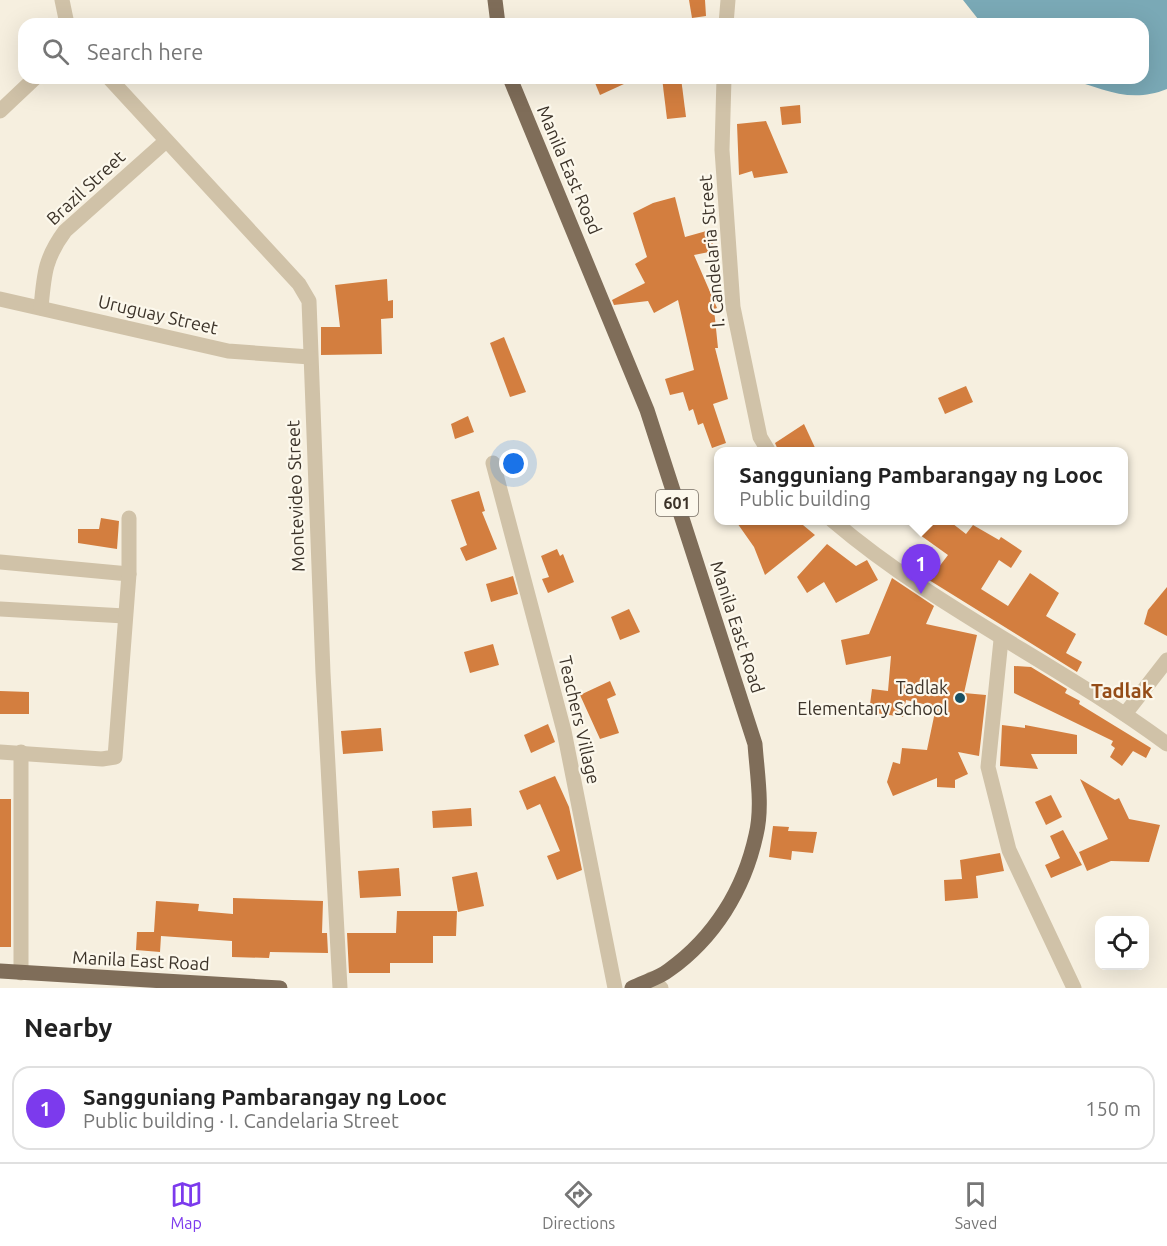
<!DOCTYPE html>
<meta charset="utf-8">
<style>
:root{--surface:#fff;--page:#f6f6f6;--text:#222;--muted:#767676;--line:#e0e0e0;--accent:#7c3aed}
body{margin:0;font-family:Ubuntu,sans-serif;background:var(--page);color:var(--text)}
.controls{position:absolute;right:18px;bottom:18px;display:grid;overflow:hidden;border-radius:12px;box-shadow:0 6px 24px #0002}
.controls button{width:54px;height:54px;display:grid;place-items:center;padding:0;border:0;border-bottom:2px solid var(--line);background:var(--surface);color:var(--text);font:30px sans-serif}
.you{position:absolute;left:514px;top:464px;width:21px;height:21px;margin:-15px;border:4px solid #fff;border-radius:50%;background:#1a73e8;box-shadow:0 0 0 9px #1a73e833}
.badge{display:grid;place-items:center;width:39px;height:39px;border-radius:50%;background:var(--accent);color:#fff;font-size:20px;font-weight:700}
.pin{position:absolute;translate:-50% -50px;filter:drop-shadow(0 2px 3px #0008)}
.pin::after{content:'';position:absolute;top:32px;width:21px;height:18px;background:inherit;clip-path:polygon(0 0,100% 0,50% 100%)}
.popup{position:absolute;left:714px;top:447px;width:414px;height:78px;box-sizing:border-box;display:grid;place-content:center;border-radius:12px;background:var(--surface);filter:drop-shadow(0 2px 4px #0005);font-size:20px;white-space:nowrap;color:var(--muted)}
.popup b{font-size:22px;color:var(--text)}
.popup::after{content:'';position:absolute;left:50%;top:100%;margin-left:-12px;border:12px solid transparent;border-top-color:var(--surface)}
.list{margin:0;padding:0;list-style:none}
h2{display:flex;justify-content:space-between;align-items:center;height:78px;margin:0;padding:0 24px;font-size:26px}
h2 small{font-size:20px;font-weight:400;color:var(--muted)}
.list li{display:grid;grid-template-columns:39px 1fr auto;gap:18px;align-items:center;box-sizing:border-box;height:84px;margin:0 12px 12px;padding:0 12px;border:2px solid var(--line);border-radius:18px}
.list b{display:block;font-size:22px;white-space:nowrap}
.list p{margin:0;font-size:20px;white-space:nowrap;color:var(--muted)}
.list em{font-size:20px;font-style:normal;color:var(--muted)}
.icon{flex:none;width:33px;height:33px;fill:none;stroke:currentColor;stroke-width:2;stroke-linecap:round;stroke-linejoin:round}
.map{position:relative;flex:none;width:1167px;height:988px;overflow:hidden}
.search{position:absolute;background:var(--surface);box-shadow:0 6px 24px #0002;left:18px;right:18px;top:18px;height:66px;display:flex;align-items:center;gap:15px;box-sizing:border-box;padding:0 21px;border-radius:18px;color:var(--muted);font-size:22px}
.sheet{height:174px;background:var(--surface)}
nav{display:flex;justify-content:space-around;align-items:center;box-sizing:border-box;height:84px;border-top:2px solid var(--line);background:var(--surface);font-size:16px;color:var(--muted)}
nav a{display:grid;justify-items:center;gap:3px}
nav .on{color:var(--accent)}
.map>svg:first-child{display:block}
.water{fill:#7aa9b6}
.building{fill:#d37e3f}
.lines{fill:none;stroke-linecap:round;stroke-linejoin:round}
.minor{stroke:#d0c2a8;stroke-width:15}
.tertiary{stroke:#d0c2a8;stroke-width:15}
.primary{stroke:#7f6d59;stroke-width:15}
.poi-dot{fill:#195063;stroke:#fcf8ec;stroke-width:2}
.labels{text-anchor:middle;stroke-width:4.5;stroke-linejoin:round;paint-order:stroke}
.shield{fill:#fcf8ec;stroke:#766e64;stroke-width:1.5}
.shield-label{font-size:16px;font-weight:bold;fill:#3c3329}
.street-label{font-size:18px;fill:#3c3329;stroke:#fcf8ec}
.poi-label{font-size:18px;fill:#3c3329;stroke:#fcf8ec;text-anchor:end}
.neighbourhood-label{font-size:20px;font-weight:bold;fill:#954d18;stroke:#fcf8ec}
</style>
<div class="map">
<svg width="1167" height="988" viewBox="0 0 1167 988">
<rect width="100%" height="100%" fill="#f6efdf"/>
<path class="water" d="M963 0H1167V89C1130 104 1103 89 1067 78H1143V24H982Z"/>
<g class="building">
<polygon points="689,0 705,0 706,16 692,18"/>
<polygon points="593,78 637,78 600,95"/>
<polygon points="662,78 681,78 686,117 667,119"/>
<polygon points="800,105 801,123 782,125 780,107"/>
<polygon points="766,121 788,173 754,178 752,171 739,175 737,124"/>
<polygon points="675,197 685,237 710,230 714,251 694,255 717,308 714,309 718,348 715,348 728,399 713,404 726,443 712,448 703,423 698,425 693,409 689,411 683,392 670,395 665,379 694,370 678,300 654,313 648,301 614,305 612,300 645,283 635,264 647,257 633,213 653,203"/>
<polygon points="387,279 388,301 393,300 393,318 381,319 382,354 321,355 321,327 340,327 335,285"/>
<polygon points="504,337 526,392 510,397 490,343"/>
<polygon points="966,386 973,402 945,414 938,398"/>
<polygon points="468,416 474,432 455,439 451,424"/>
<polygon points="804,424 817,452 779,452 775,443"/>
<polygon points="479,491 485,511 482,512 497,549 466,561 460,548 467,545 451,500"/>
<polygon points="101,518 119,521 117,549 78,543 78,529 99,529"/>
<polygon points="735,520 797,520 815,535 765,575 754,547"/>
<polygon points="935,520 948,520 966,534 973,525 999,540 1001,537 1022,551 1011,568 999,560 981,589 1008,606 1030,573 1059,593 1046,616 1076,634 1066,653 1082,662 1077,672 929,580 948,555 920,535"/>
<polygon points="827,544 856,566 867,560 878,580 836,603 824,582 807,593 797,577"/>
<polygon points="557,549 560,556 563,554 574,582 548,593 542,579 549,577 541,556"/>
<polygon points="513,576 518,594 491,602 486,584"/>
<polygon points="892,578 934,606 926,624 977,635 964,693 986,695 979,756 958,752 968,774 955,780 955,788 937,787 937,778 893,796 887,782 893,762 900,764 902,748 927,750 936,707 906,700 903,717 869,712 872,689 888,691 891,656 846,665 841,640 869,634"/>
<polygon points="1167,587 1167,636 1144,624 1148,610"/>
<polygon points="629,609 640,632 620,640 611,617"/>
<polygon points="493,644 499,665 470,673 464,652"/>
<polygon points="1014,666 1031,667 1067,689 1065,693 1080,701 1079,704 1151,748 1146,758 1133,751 1122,766 1110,757 1115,748 1111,745 1113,741 1014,693"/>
<polygon points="610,681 616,695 607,699 619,733 600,739 580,695"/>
<polygon points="0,691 29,692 29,714 0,714"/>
<polygon points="548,724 555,742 531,753 524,735"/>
<polygon points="1002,725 1025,728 1025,725 1077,735 1077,754 1031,754 1038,769 1000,766"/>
<polygon points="381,728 383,751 343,754 341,731"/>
<polygon points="555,776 569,807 582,870 557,880 547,856 560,851 540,804 527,810 519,791"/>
<polygon points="1080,779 1115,800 1119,798 1129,819 1160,825 1149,862 1111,861 1087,871 1079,852 1108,839"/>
<polygon points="1051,795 1062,817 1046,825 1035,802"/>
<rect x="0" y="799" width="11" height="148"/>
<polygon points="471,808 472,826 433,828 432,811"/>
<polygon points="773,826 789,827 788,831 817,832 813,853 792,851 791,860 769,857"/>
<polygon points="1063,830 1082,865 1051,878 1045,865 1060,858 1050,836"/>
<polygon points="1000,853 1004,871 976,876 978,898 945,901 944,880 962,879 960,860"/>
<polygon points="399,868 401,896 360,898 358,871"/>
<polygon points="477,872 484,906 458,912 452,877"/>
<polygon points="233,898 323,901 322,933 327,933 328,953 270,952 269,958 232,957 232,941 161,936 160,952 136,950 137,932 154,932 156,901 199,904 198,911 233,914"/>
<polygon points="397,911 457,911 456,936 433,936 433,963 390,963 390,973 349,973 347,933 396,933"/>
</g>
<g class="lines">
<g class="minor">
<polyline points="62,0 67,24"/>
<polyline points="109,78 299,284 309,301 323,673 340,988"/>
<polyline points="0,111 35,78"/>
<polyline points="0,299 228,351 310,357"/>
<path d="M41 308C44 274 45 258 65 231L166 141"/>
<polyline points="493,463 564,731 615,988"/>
<polyline points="0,562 129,574"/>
<polyline points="0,609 125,616"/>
<polyline points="1001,640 988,767 1009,850 1074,988"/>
<polyline points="1125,714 1167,660"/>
<polyline points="0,752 102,759 115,757 129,574 129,518"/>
<polyline points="21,752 21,973"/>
<polyline points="651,979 661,988"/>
</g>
<g class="tertiary">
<polyline points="726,24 728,0"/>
<polyline points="724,78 722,150 733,307 760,437 769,452"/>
<path d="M832 520C935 608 1059 664 1167 744"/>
</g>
<g class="primary">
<polyline points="495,0 498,24"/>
<path d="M510 78 647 410 755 744C757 773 763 807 756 835 744 890 714 938 669 970 659 978 644 982 632 988"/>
<polyline points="0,971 280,988"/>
</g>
</g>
<circle class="poi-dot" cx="960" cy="698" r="6"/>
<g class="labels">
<rect class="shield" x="656" y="490" width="42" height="26" rx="4.5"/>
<g class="shield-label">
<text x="677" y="509">601</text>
</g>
<g class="street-label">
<text transform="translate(569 170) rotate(67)" y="6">Manila East Road</text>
<text transform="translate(86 188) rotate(-43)" y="6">Brazil Street</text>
<text transform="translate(712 251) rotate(-95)" y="6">I. Candelaria Street</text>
<text transform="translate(158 315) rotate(13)" y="6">Uruguay Street</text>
<text transform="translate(296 496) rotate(-92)" y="6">Montevideo Street</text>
<text transform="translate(737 627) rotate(72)" y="6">Manila East Road</text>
<text transform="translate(579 720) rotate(77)" y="6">Teachers Village</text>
<text transform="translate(141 961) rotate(3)" y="6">Manila East Road</text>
</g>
<g class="poi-label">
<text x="948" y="694">Tadlak<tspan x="948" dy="21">Elementary School</tspan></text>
</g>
<g class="neighbourhood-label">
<text x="1122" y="698">Tadlak</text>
</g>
</g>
</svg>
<div class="controls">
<button><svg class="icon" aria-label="locate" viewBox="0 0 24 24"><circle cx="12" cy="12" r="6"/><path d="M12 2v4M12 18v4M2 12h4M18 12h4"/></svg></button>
</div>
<div class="you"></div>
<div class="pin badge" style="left:921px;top:594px">1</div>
<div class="popup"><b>Sangguniang Pambarangay ng Looc</b>Public building</div>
<div class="search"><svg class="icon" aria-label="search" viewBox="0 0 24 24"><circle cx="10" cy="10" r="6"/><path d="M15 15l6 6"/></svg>Search here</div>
</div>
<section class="sheet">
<h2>Nearby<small></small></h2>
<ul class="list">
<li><span class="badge">1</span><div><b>Sangguniang Pambarangay ng Looc</b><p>Public building · I. Candelaria Street</p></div><em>150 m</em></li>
</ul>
</section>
<nav>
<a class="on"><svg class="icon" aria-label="map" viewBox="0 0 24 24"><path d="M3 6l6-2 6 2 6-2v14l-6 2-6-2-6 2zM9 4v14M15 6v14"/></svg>Map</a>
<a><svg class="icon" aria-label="directions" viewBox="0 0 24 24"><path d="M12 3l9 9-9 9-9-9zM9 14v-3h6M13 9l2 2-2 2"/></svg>Directions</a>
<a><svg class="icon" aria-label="saved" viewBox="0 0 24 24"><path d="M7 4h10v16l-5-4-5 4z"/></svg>Saved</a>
</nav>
